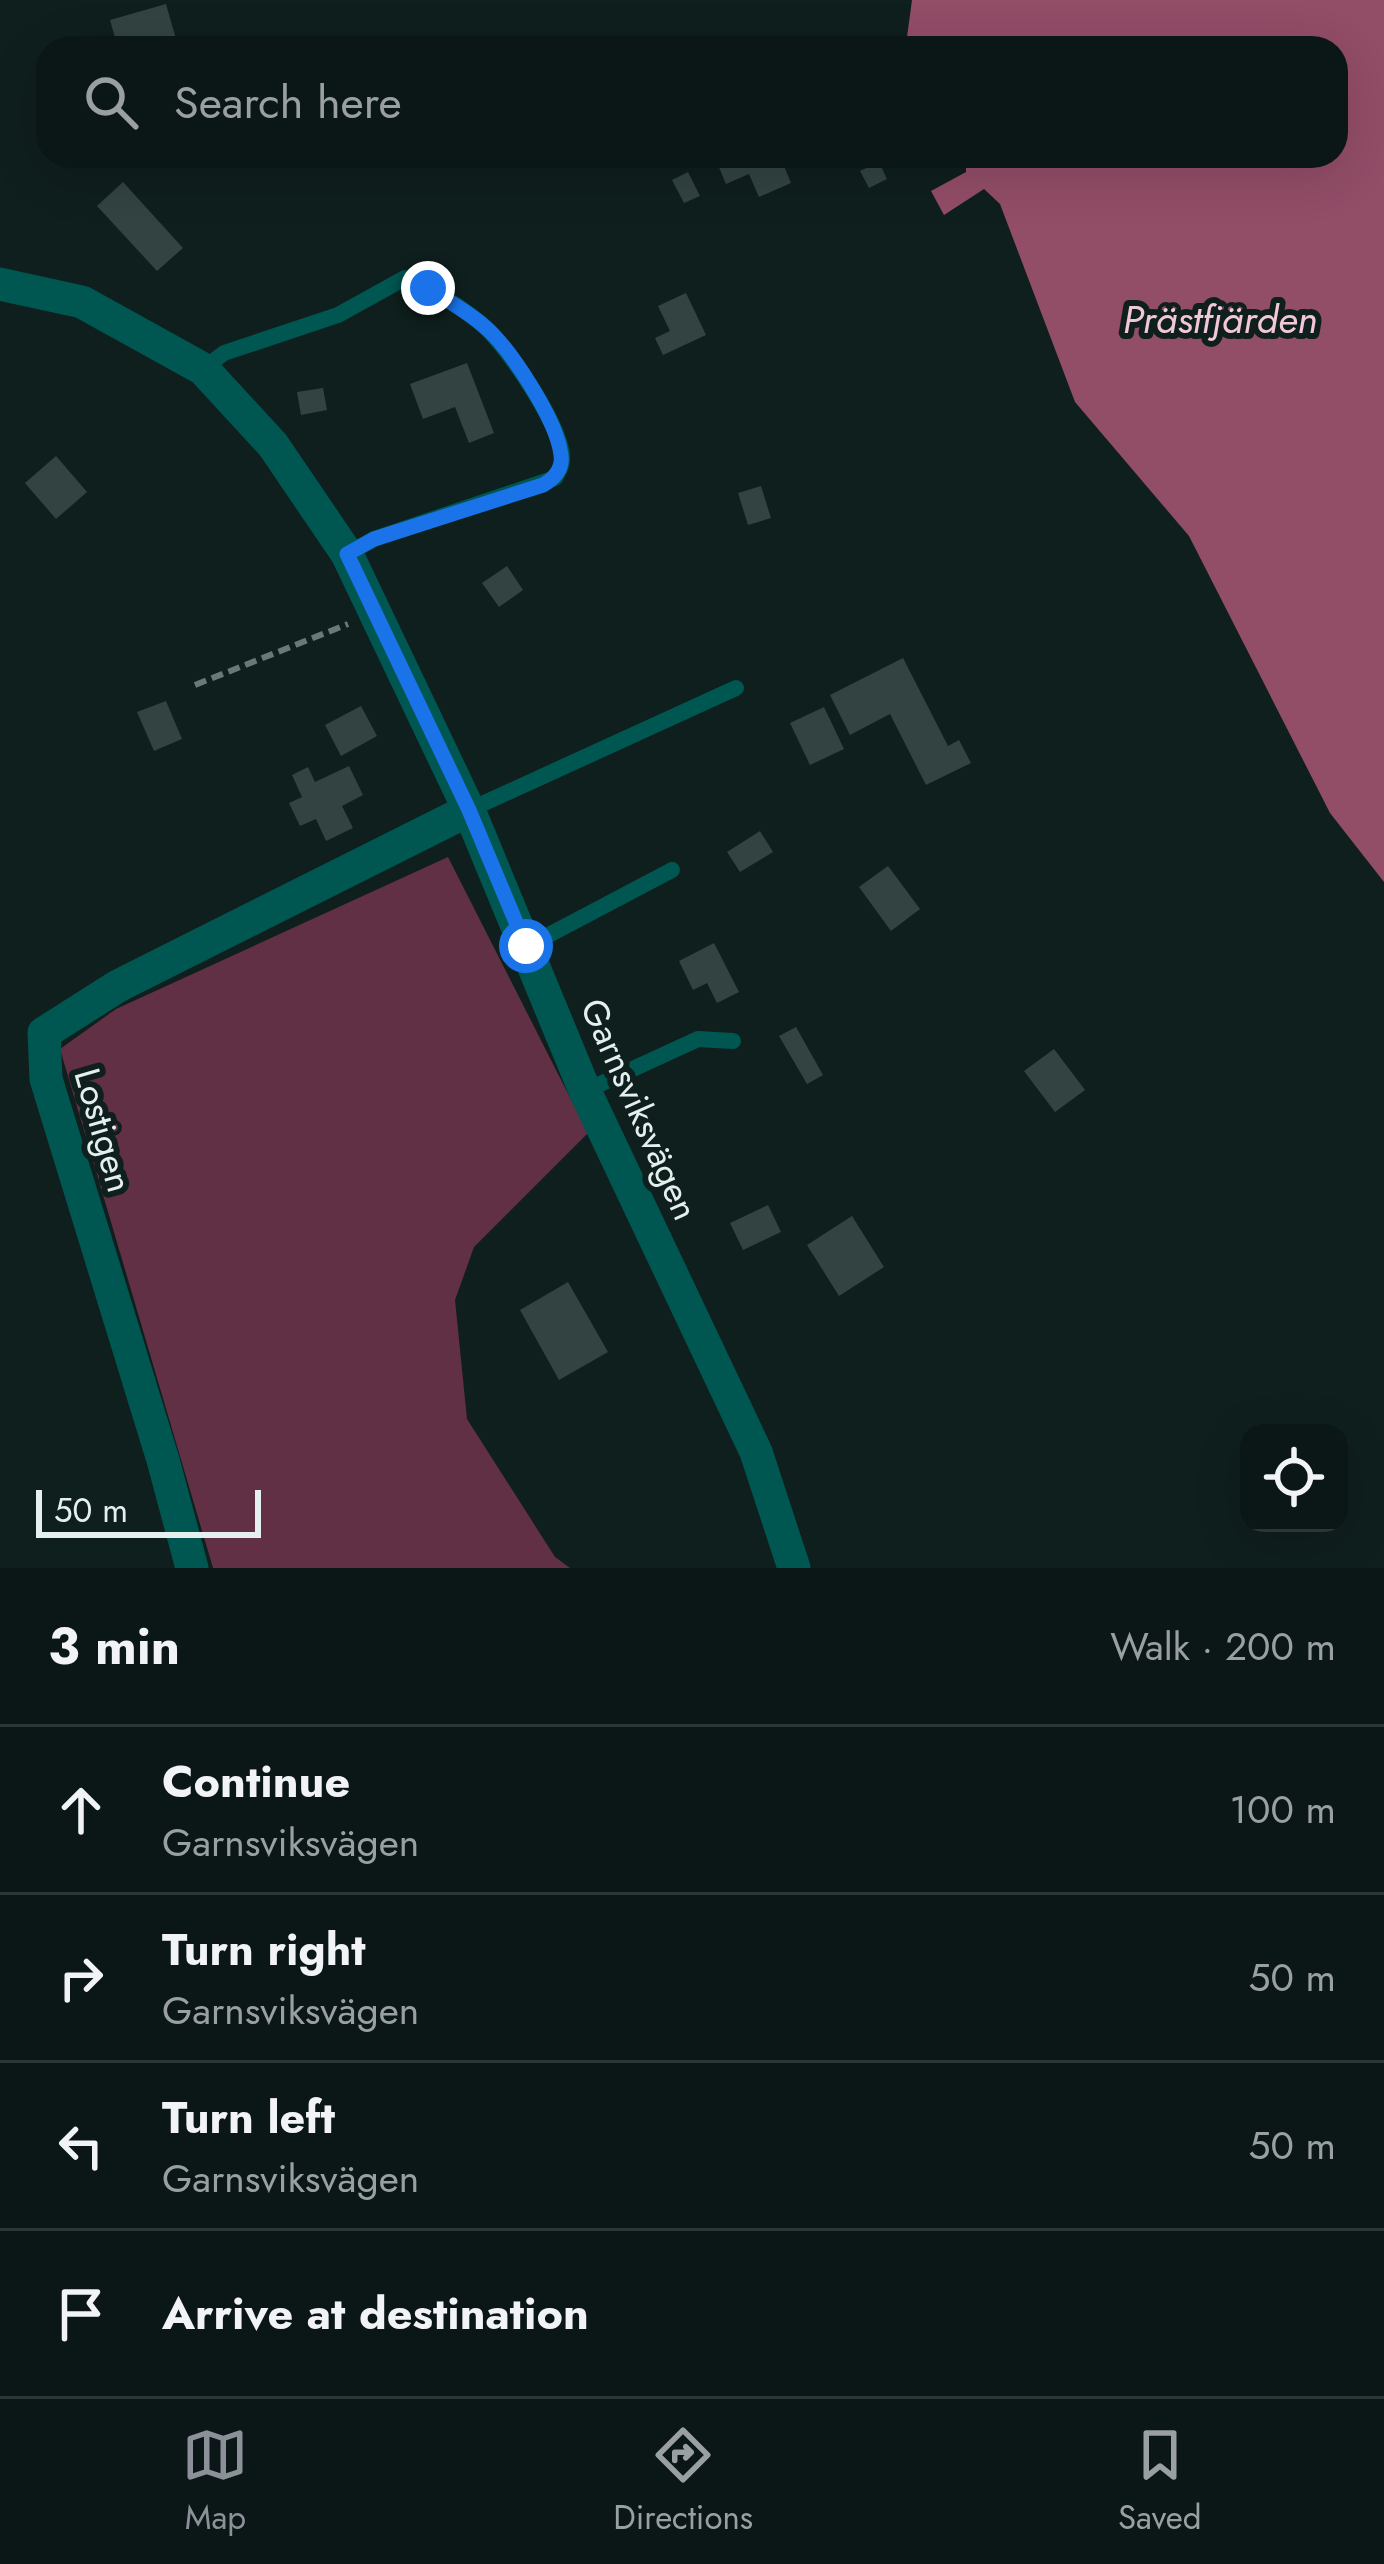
<!DOCTYPE html>
<meta charset="utf-8">
<style>
:root{--surface:#0b1716;--page:#14201f;--text:#f1f3f6;--muted:#9a9fa1;--line:#2b3635;--accent:#8c9099}
body{margin:0;font-family:Jost,sans-serif;background:var(--page);color:var(--text)}
.controls{position:absolute;right:36px;bottom:36px;display:grid;overflow:hidden;border-radius:24px;box-shadow:0 12px 48px #0002}
.controls button{width:108px;height:108px;display:grid;place-items:center;padding:0;border:0;border-bottom:3px solid var(--line);background:var(--surface);color:var(--text);font:60px sans-serif}
.scale{position:absolute;left:36px;bottom:30px;width:225px;box-sizing:border-box;padding-left:12px;border:6px solid #e5efed;border-top:0;font-size:33px;line-height:42px;white-space:nowrap;color:#e5efed;-webkit-text-stroke:9px #0f1f1d;paint-order:stroke}
.stop{position:absolute;width:36px;height:36px;margin:-27px;border:9px solid #1a73e8;border-radius:50%;background:#fff}
.stop.end{background:#1a73e8;border-color:#fff;box-shadow:0 3px 12px #0008}
.list{margin:0;padding:0;list-style:none}
h2{display:flex;justify-content:space-between;align-items:center;height:156px;margin:0;padding:0 48px;font-size:51px}
h2 small{font-size:39px;font-weight:400;color:var(--muted)}
.list li{display:grid;grid-template-columns:78px 1fr auto;gap:36px;align-items:center;box-sizing:border-box;height:168px;padding:0 48px;border-top:3px solid var(--line)}
.list b{display:block;font-size:45px;white-space:nowrap}
.list p{margin:0;font-size:39px;white-space:nowrap;color:var(--muted)}
.list em{font-size:39px;font-style:normal;color:var(--muted)}
.icon{flex:none;width:66px;height:66px;fill:none;stroke:currentColor;stroke-width:2;stroke-linecap:round;stroke-linejoin:round}
.map{position:relative;flex:none;width:1384px;height:1568px;overflow:hidden}
.search{position:absolute;background:var(--surface);box-shadow:0 12px 48px #0002;left:36px;right:36px;top:36px;height:132px;display:flex;align-items:center;gap:30px;box-sizing:border-box;padding:0 42px;border-radius:36px;color:var(--muted);font-size:45px}
.sheet{height:828px;background:var(--surface)}
nav{display:flex;justify-content:space-around;align-items:center;box-sizing:border-box;height:168px;border-top:3px solid var(--line);background:var(--surface);font-size:33px;color:var(--muted)}
nav a{display:grid;justify-items:center;gap:6px}
nav .on{color:var(--accent)}
.map>svg:first-child{display:block}
.green{fill:#623044}
.water{fill:#924d67}
.building{fill:#324341}
.lines{fill:none;stroke-linecap:round;stroke-linejoin:round}
.path{stroke:#6a7876;stroke-width:6;stroke-dasharray:12 6;stroke-linecap:butt}
.lane{stroke:#005651;stroke-width:16}
.street{stroke:#005651;stroke-width:33}
.route{stroke:#1a73e8;stroke-width:15}
.labels{text-anchor:middle;stroke-width:12;stroke-linejoin:round;paint-order:stroke}
.street-label{font-size:36px;fill:#e5efed;stroke:#0f1f1d}
.water-label{font-size:39px;font-style:italic;fill:#f2c8d6;stroke:#0f1f1d}
</style>
<div class="map">
<svg width="1384" height="1568" viewBox="0 0 1384 1568">
<rect width="100%" height="100%" fill="#0f1f1d"/>
<polygon class="green" points="448,857 588,1133 474,1247 455,1300 467,1419 555,1557 570,1568 213,1568 60,1049 116,1009"/>
<polygon class="water" points="912,0 1384,0 1384,882 1330,813 1189,536 1075,402 1000,204 984,189 944,215 931,191 966,172 966,156 1336,156 1336,48 912,48 907,37"/>
<g class="building">
<polygon points="166,4 178,46 118,48 110,20"/>
<polygon points="720,156 780,156 791,183 759,197 749,174 726,184 715,158"/>
<polygon points="879,162 887,179 869,188 860,171"/>
<polygon points="688,172 700,196 684,203 672,180"/>
<polygon points="123,182 183,248 157,271 97,206"/>
<polygon points="686,293 706,335 663,355 655,338 670,331 658,306"/>
<polygon points="467,363 494,433 469,443 455,407 423,419 410,384"/>
<polygon points="323,388 327,410 301,415 297,392"/>
<polygon points="56,456 87,492 56,519 25,483"/>
<polygon points="761,486 771,518 748,525 738,493"/>
<polygon points="507,566 523,590 499,607 482,583"/>
<polygon points="903,658 948,746 959,740 971,763 926,785 890,714 850,735 830,695"/>
<polygon points="166,701 182,739 154,751 137,712"/>
<polygon points="361,706 377,736 341,756 325,725"/>
<polygon points="824,707 844,749 810,765 790,723"/>
<polygon points="349,766 363,795 342,806 353,828 326,841 316,819 300,826 289,803 302,797 292,775 308,767 315,782"/>
<polygon points="760,831 773,852 740,872 727,852"/>
<polygon points="888,866 920,909 891,931 859,887"/>
<polygon points="714,943 739,992 717,1003 707,983 693,990 679,961"/>
<polygon points="796,1027 823,1075 807,1084 779,1036"/>
<polygon points="1054,1049 1085,1090 1055,1112 1024,1071"/>
<polygon points="768,1205 781,1232 743,1250 730,1223"/>
<polygon points="852,1216 884,1267 839,1296 807,1245"/>
<polygon points="568,1282 608,1352 559,1380 520,1310"/>
</g>
<g class="lines">
<polyline class="path" points="195,685 348,624"/>
<g class="lane">
<path d="M203 369 224 353 338 315 405 278C433 290 464 308 487 329 509 350 564 429 562 460 562 467 558 472 555 478L374 539 347 554"/>
<polyline points="469,810 736,688"/>
<polyline points="526,947 672,870"/>
<polyline points="585,1091 698,1039 733,1041"/>
</g>
<g class="street">
<polyline points="0,284 82,302 203,369 273,445 347,554 469,810 585,1091 756,1452 794,1568"/>
<polyline points="192,1568 163,1460 46,1079 44,1033 118,986 469,810"/>
</g>
</g>
<g class="lines">
<path class="route" d="M428 288C446 300 467 311 484 326 510 348 557 420 561 455 563 469 555 478 543 485L374 539 347 554 469 810 526 946"/>
</g>
<g class="labels">
<g class="street-label">
<text transform="translate(640 1109) rotate(66)" y="13">Garnsviksvägen</text>
<text transform="translate(104 1130) rotate(74)" y="13">Lostigen</text>
</g>
<g class="water-label">
<text x="1220" y="333">Prästfjärden</text>
</g>
</g>
</svg>
<div class="controls">
<button><svg class="icon" aria-label="locate" viewBox="0 0 24 24"><circle cx="12" cy="12" r="6"/><path d="M12 2v4M12 18v4M2 12h4M18 12h4"/></svg></button>
</div>
<div class="scale">50 m</div>
<div class="stop" style="left:526px;top:946px"></div>
<div class="stop end" style="left:428px;top:288px"></div>
<div class="search"><svg class="icon" aria-label="search" viewBox="0 0 24 24"><circle cx="10" cy="10" r="6"/><path d="M15 15l6 6"/></svg>Search here</div>
</div>
<section class="sheet">
<h2>3 min<small>Walk · 200 m</small></h2>
<ul class="list">
<li><svg class="icon" aria-label="ahead" viewBox="0 0 24 24"><path d="M12 20V5M6 11l6-6 6 6"/></svg><div><b>Continue</b><p>Garnsviksvägen</p></div><em>100 m</em></li>
<li><svg class="icon" aria-label="right" viewBox="0 0 24 24"><path d="M7 20v-9h11M14 6l5 5-5 5"/></svg><div><b>Turn right</b><p>Garnsviksvägen</p></div><em>50 m</em></li>
<li><svg class="icon" aria-label="left" viewBox="0 0 24 24"><path d="M17 20v-9H6M10 6l-5 5 5 5"/></svg><div><b>Turn left</b><p>Garnsviksvägen</p></div><em>50 m</em></li>
<li><svg class="icon" aria-label="arrive" viewBox="0 0 24 24"><path d="M6 21V4h12l-3 4 3 4H6"/></svg><div><b>Arrive at destination</b></div></li>
</ul>
</section>
<nav>
<a class="on"><svg class="icon" aria-label="map" viewBox="0 0 24 24"><path d="M3 6l6-2 6 2 6-2v14l-6 2-6-2-6 2zM9 4v14M15 6v14"/></svg>Map</a>
<a><svg class="icon" aria-label="directions" viewBox="0 0 24 24"><path d="M12 3l9 9-9 9-9-9zM9 14v-3h6M13 9l2 2-2 2"/></svg>Directions</a>
<a><svg class="icon" aria-label="saved" viewBox="0 0 24 24"><path d="M7 4h10v16l-5-4-5 4z"/></svg>Saved</a>
</nav>
